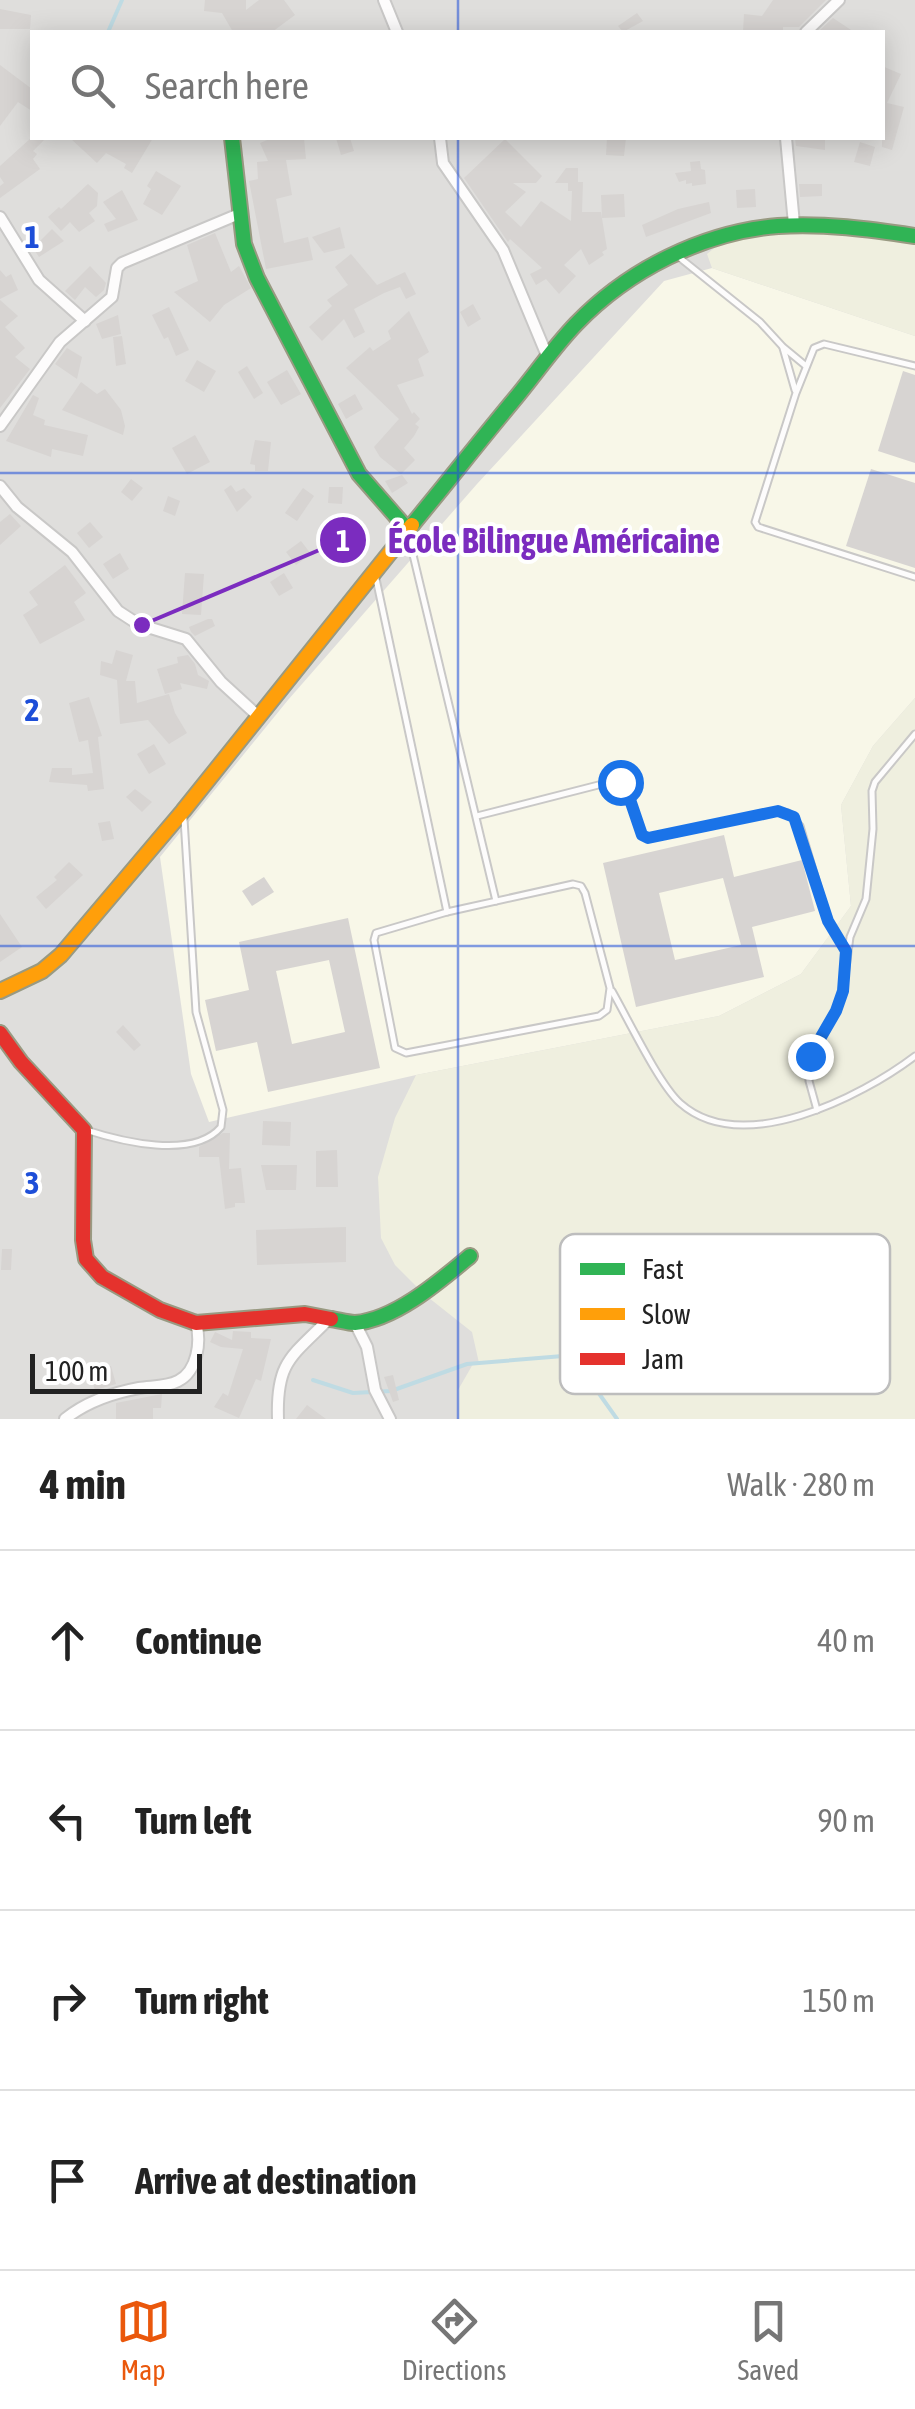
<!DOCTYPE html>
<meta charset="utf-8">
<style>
:root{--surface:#fff;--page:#f6f6f6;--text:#222;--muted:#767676;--line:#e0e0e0;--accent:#ea580c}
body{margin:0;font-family:"Asap Condensed",sans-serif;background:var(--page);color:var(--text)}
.scale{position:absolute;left:30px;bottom:25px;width:172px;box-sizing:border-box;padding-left:10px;border:5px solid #222;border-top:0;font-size:28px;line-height:35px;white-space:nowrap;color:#222;-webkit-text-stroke:8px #fff;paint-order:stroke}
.stop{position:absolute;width:30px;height:30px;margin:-22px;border:8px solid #1a73e8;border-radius:50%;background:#fff}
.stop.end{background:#1a73e8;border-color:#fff;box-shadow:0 2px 10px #0008}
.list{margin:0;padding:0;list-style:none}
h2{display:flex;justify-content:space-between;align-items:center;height:130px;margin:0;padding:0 40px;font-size:42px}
h2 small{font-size:32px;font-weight:400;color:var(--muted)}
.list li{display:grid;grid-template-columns:65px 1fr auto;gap:30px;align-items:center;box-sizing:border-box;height:180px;padding:0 40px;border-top:2px solid var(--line)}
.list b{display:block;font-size:38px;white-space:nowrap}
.list em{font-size:32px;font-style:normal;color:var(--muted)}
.icon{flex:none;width:55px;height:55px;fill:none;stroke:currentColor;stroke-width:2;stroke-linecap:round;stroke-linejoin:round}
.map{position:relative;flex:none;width:915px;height:1419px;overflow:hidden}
.search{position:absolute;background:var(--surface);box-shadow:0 5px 25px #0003;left:30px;right:30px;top:30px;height:110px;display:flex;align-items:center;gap:25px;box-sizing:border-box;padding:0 35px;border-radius:0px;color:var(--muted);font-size:38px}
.sheet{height:850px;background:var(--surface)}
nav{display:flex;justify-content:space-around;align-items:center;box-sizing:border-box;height:140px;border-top:2px solid var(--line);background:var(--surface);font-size:28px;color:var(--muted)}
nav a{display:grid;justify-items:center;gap:5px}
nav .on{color:var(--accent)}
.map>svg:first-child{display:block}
.residential{fill:#dfdedc;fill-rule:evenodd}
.education{fill:#f8f7e8}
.farmland{fill:#efefdf}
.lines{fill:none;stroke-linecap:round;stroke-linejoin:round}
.stream{stroke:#bfdbe3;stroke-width:4}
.building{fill:#d7d4d2;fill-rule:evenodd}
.lane-casing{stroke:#c9c8c7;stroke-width:9}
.street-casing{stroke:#c9c8c7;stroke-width:14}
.fast-casing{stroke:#999a82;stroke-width:18}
.slow-casing{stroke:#999a82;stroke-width:18}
.jam-casing{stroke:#999a82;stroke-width:18}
.lane{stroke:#fdfcfc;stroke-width:5}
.street{stroke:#fdfcfc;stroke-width:10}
.fast{stroke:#30b455;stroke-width:14}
.slow{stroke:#ff9f0a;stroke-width:14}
.jam{stroke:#e5322d;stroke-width:14}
.route{stroke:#1a73e8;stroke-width:12}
.grid{fill:none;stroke:#1d4ed8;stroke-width:2.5;stroke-opacity:0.55}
.key{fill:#fff;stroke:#bdbdbd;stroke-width:2.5}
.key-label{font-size:28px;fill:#222}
.grid-label{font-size:32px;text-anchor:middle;font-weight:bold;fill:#1d4ed8;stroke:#fff;stroke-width:8;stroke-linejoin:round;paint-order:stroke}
.leader{fill:none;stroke:#7b2cbf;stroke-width:4}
.callout-dot{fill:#7b2cbf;stroke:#fff;stroke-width:4}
.mark-label{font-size:30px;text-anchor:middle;font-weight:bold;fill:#fff}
.callout-label{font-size:35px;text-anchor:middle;font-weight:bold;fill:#7b2cbf;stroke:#fff;stroke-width:8;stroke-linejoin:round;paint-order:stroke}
</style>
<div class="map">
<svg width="915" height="1419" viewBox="0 0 915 1419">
<rect width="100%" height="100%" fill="#f0eeeb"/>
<path class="residential" d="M0 0H915V1419H0ZM32 32H882V138H32Z"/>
<polygon class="education" points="712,268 915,336 915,698 873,746 841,805 851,906 801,974 719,1016 416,1075 209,1122 191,1074 160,857 288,700 477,484 664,281"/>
<g class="farmland">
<polygon points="840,230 915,243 915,336 712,268 707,254 729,236"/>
<polygon points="915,698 915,1419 459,1419 458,1390 473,1364 479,1363 472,1332 424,1294 395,1265 381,1238 378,1177 395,1118 416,1075 719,1016 801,974 851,906 841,805 873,746"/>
</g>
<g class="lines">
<g class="stream">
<polyline points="108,32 122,0"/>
<polyline points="313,1380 353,1393 391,1391 467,1364 563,1356 583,1371 617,1419"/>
</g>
</g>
<g class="building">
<polygon points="205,0 246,0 246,10 259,0 284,0 295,15 272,32 233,32 222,13 204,11"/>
<polygon points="773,0 826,0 799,27 783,27 783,32 743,32 744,14 762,16"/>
<polygon points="0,9 31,15 30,29 0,29"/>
<polygon points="637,13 643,21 623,32 618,26"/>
<polygon points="833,18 854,32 818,32"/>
<polygon points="0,65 32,89 32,111 18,102 0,126"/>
<polygon points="882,66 901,74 887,103 904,107 892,150 882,147"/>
<polygon points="31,138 46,138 33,151 37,154 33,159 40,169 0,198 0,186 4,183 0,177 0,166"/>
<polygon points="70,138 153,138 132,173 124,168 126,164 106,153 97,163"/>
<polygon points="272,138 304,138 306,159 286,160 292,195 276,199 284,243 308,237 313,260 266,269 249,181 258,179 257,162 268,161 260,143"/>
<polygon points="336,138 350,138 354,151 341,155"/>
<polygon points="607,138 626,138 624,156 606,155"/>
<polygon points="795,138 825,138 825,150 796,146"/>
<polygon points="505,139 542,176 536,183 513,183 526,192 505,212 521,227 541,201 571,221 572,191 568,191 568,183 555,183 566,168 578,168 578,182 583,182 582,212 601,212 607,249 602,252 604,255 589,265 581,249 564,265 576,276 559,294 546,279 536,285 530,274 542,268 510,239 508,242 464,178"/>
<polygon points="860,142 875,147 870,166 854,162"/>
<polygon points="700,161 701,169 705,170 706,184 692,186 692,183 686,184 686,180 679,182 675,173 691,171 690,162"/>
<polygon points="156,171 181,186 162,215 143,204 151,189 147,186"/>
<polygon points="88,184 98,193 97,206 89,213 95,221 79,232 70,222 61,231 48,217 59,207 61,209"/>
<polygon points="799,184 822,184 822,196 800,197"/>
<polygon points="755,189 756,207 737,208 736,190"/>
<polygon points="122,190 138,220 108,232 104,224 116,219 103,202"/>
<polygon points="624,194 625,217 602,218 601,195"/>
<polygon points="709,202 711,213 646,237 642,225 678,209"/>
<polygon points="340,227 345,248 324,253 312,237"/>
<polygon points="52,229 64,241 39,257 33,248"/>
<polygon points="215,233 231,272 239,266 251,288 224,305 210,322 174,292 198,281 187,245"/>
<polygon points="351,254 377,285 405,272 416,294 406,299 400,287 384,293 354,309 365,332 354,338 344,319 322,341 309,327 332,306 327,300 348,285 335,267"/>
<polygon points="90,266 106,283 104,290 96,297 85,287 75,300 65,291"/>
<polygon points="0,270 6,277 11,274 18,290 0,299"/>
<polygon points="0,300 18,316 5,327 25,348 15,357 30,369 0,408"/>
<polygon points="473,304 481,319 468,327 460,312"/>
<polygon points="169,307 189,350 176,356 168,337 164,339 152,315"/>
<polygon points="409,311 429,352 418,359 424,376 397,385 412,414 414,412 420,419 415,424 419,427 414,436 404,448 415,460 401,474 380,457 374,447 399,419 346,368 370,347 373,351 391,339 388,331"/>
<polygon points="118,315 121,334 102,339 96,324"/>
<polygon points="122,336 126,364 116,366 113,337"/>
<polygon points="67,348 82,357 77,379 55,364"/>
<polygon points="197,360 216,371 204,392 185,381"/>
<polygon points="247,366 263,393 254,399 238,372"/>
<polygon points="287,370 301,394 281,405 267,382"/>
<polygon points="903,371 915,375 915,463 878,451"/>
<polygon points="81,382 97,394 105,389 121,410 125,426 123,435 62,410"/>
<polygon points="355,394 363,409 346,419 338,404"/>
<polygon points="33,395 39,398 33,415 45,420 44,425 88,435 83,456 52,449 51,457 6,441"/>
<polygon points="195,435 210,462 187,474 172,448"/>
<polygon points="255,440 271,442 268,471 255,471 255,465 250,464"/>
<polygon points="871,469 915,483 915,568 846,546"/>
<polygon points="402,475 408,483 392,493 385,481"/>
<polygon points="131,479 143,488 132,501 121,492"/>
<polygon points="231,485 236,492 244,488 252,497 237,512 224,490"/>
<polygon points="329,487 343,487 342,504 328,503"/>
<polygon points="303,488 314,496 297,521 285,513"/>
<polygon points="168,496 180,501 175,516 163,511"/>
<polygon points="10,514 21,526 0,545 0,522"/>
<polygon points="90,522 103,537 89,548 77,533"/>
<polygon points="301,541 311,554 296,565 286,552"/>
<polygon points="120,553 129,569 113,579 103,564"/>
<polygon points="65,565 86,593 74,602 85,620 40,644 23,615 38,605 29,592"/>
<polygon points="185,573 204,574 201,615 182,614"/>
<polygon points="284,573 293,588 279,596 270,582"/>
<polygon points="208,619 212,619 215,626 195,636 191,632 189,627"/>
<polygon points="116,650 133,655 126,681 135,681 137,703 169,694 175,713 187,733 169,744 148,720 120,724 117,680 100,675 101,661 112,664"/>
<polygon points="188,655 195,664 198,675 209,681 207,689 180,683 182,689 165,694 157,669 178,663 177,657"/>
<polygon points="89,697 102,736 98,737 104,789 88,791 87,785 49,782 52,768 72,768 72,775 93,773 88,740 79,742 69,703"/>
<polygon points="154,744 166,764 149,774 137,754"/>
<polygon points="135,789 152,802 142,812 126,797"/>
<polygon points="110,821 114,839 102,841 98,823"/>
<path d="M724 835 734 877 802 860 815 911 752 927 764 977 636 1007 603 863ZM723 878 741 945 675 960 659 893Z"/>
<polygon points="69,862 83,875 46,909 36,897 57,880 54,877"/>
<polygon points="264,877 274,892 252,906 242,891"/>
<polygon points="0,914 22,947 0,962"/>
<path d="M348 918 380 1068 268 1092 257 1042 216 1051 205 1000 249 990 239 942ZM329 960 345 1032 292 1044 276 971Z"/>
<polygon points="123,1025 141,1045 134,1051 116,1032"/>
<polygon points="263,1121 291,1122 290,1146 262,1145"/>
<polygon points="223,1133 230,1133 229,1169 241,1168 245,1203 235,1203 235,1207 225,1209 219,1157 199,1157 199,1147"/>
<polygon points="337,1150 338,1187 316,1187 316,1151"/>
<polygon points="261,1165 297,1165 296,1190 266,1190"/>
<polygon points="346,1227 346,1262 257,1265 256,1230"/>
<polygon points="2,1249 12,1249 11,1270 1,1270"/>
<polygon points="233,1331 251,1332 251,1338 271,1339 261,1381 256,1379 239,1418 214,1407 223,1393 228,1396 243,1349 221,1347 210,1342 215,1332 232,1340"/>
<polygon points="111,1366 116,1384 95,1390 89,1372"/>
<polygon points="393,1375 399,1400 393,1402 384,1377"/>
<polygon points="162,1394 161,1408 153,1408 153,1419 116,1419 116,1403"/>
<polygon points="307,1405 326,1419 296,1419"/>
</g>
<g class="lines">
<defs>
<g id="lane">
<polyline points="680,258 760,322 783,347 806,366"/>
<polyline points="783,348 795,390"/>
<polyline points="915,366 824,344 814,348 796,393 755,522 758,527 915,577"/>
<polyline points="408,534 496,901"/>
<polyline points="375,574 447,912"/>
<polyline points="477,816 614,781 625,785 642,835 648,838 778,811 788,813 800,826 828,921 847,951"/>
<polygon points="573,884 581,886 585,893 610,988 607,1010 599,1016 406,1053 395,1048 374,940 376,933 447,912"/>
<path d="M612 991C628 1019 659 1084 680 1103 742 1158 861 1097 915 1056"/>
<polyline points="817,1110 809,1081 810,1056 837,1011 843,991 850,937 866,899 873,829 872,791 875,782 915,734"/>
<path d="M86 1130C120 1141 193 1160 221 1127L223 1110 196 1012 184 819"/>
</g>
<g id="street">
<polyline points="384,0 397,32"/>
<polyline points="806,32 839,0"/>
<polyline points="440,138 443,163 503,250 548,358"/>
<polyline points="786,138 794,224"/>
<polyline points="0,217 39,280 85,321"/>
<polyline points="0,426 60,342 112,297 117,268 122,263 239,214"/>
<polyline points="0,486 17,507 72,552 118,611 138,624 186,639 221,682 257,715"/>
<polyline points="355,1323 367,1347 375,1390 390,1419"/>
<path d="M65 1419C86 1402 112 1393 139 1388 151 1386 167 1387 178 1381 198 1371 201 1341 196 1323"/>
<path d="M278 1419C276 1362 291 1357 329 1319"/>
</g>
<g id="fast">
<polyline points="232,138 244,244 257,278 359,474 407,529"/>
<path d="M412 525C446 484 479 442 513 401 534 376 553 348 576 324 628 270 703 232 778 226 824 223 869 229 915 236"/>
<path d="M331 1319C338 1320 348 1323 355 1323 395 1320 440 1281 470 1256"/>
</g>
<polyline id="slow" points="0,991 42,971 61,955 183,811 412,525"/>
<polyline id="jam" points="0,1033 21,1062 84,1130 83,1240 86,1259 102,1277 160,1310 196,1323 305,1314 331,1319"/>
</defs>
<use href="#lane" class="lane-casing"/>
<use href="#street" class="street-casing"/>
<use href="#fast" class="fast-casing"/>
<use href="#slow" class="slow-casing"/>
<use href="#jam" class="jam-casing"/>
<use href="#lane" class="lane"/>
<use href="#street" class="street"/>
<use href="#fast" class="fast"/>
<use href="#slow" class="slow"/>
<use href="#jam" class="jam"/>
</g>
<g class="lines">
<polyline class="route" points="620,782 625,785 642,835 648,838 778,811 794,817 828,921 846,951 843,991 836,1011 810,1056"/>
</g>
<path class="grid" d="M458 0V32M458 138V1419M0 473H915M0 946H915"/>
<rect x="560" y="1234" width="330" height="160" rx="15" class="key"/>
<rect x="580" y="1263" width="45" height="12" fill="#30b455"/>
<rect x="580" y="1308" width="45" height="12" fill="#ff9f0a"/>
<rect x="580" y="1353" width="45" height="12" fill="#e5322d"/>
<g class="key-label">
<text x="642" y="1279">Fast</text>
<text x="642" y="1324">Slow</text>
<text x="642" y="1369">Jam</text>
</g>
<g class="grid-label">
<text x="32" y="248">1</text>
<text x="32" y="721">2</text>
<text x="32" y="1194">3</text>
</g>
<path class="leader" d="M142 625L343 540"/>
<g class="callout-dot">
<circle cx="142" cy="625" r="10"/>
<circle cx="343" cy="540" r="25"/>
</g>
<g class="mark-label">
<text x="343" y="551">1</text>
</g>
<g class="callout-label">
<text x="554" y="553">École Bilingue Américaine</text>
</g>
</svg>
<div class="scale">100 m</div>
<div class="stop" style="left:620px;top:782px"></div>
<div class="stop end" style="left:810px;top:1056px"></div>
<div class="search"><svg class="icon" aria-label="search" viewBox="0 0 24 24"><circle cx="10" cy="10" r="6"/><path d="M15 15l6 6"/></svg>Search here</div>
</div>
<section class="sheet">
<h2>4 min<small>Walk · 280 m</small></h2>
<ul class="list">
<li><svg class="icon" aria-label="ahead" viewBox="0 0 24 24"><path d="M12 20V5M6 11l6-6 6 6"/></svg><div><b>Continue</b></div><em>40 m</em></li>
<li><svg class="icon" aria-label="left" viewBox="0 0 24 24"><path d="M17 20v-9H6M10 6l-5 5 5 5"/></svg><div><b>Turn left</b></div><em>90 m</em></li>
<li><svg class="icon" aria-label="right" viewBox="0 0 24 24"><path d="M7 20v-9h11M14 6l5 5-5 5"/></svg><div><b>Turn right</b></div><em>150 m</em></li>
<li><svg class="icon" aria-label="arrive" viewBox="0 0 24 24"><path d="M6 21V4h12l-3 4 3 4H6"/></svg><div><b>Arrive at destination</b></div></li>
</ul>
</section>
<nav>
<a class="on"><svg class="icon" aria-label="map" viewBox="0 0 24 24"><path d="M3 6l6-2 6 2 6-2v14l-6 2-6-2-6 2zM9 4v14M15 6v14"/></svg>Map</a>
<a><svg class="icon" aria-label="directions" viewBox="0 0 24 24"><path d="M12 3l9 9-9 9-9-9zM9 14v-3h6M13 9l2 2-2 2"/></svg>Directions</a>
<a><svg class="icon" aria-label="saved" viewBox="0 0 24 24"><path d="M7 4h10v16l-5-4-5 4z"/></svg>Saved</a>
</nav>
